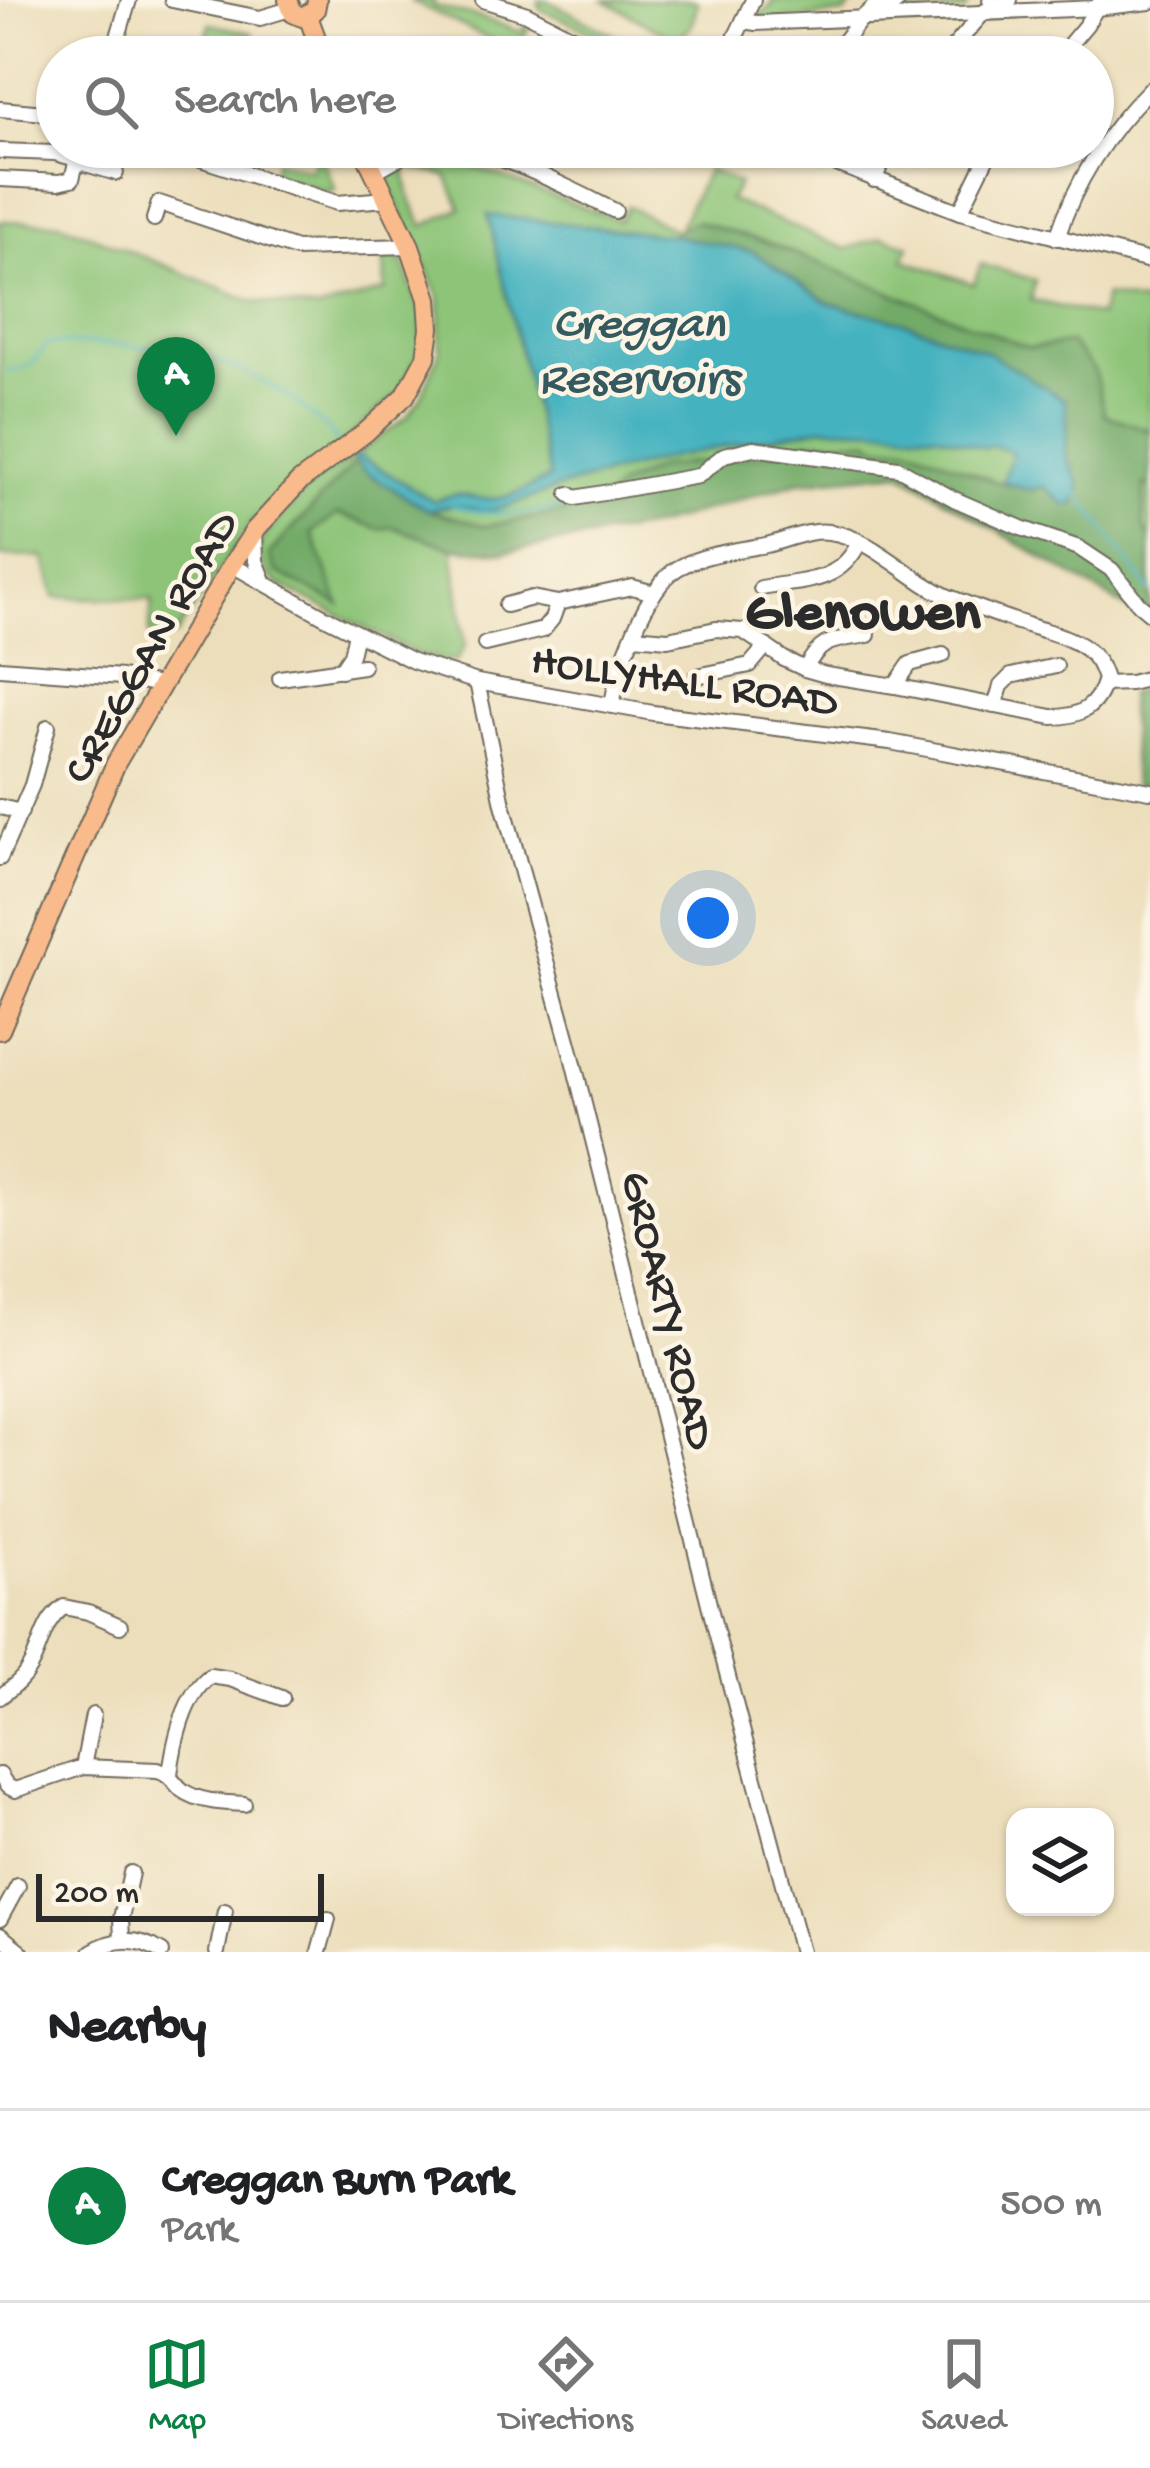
<!DOCTYPE html>
<style>
:root{--surface:#fff;--page:#f6f6f6;--text:#202124;--muted:#757577;--line:#e0e0e0;--accent:#0b8043}
body{margin:0;font-family:"Gochi Hand",sans-serif;background:var(--page);color:var(--text)}
.controls{position:absolute;right:36px;bottom:36px;display:grid;overflow:hidden;border-radius:24px;box-shadow:0 3px 9px #0004}
.controls button{width:108px;height:108px;display:grid;place-items:center;padding:0;border:0;border-bottom:3px solid var(--line);background:var(--surface);color:var(--text);font:60px sans-serif}
.scale{position:absolute;left:36px;bottom:30px;width:288px;box-sizing:border-box;padding-left:12px;border:6px solid #2b2b2b;border-top:0;font-size:33px;line-height:42px;white-space:nowrap;color:#2b2b2b;-webkit-text-stroke:9px #fcf5e5;paint-order:stroke}
.you{position:absolute;left:708px;top:918px;width:42px;height:42px;margin:-30px;border:9px solid #fff;border-radius:50%;background:#1a73e8;box-shadow:0 0 0 18px #1a73e833}
.badge{display:grid;place-items:center;width:78px;height:78px;border-radius:50%;background:var(--accent);color:#fff;font-size:39px;font-weight:700}
.pin{position:absolute;translate:-50% -99px;filter:drop-shadow(0 3px 6px #0008)}
.pin::after{content:'';position:absolute;top:63px;width:42px;height:36px;background:inherit;clip-path:polygon(0 0,100% 0,50% 100%)}
.list{margin:0;padding:0;list-style:none}
h2{display:flex;justify-content:space-between;align-items:center;height:156px;margin:0;padding:0 48px;font-size:51px}
h2 small{font-size:39px;font-weight:400;color:var(--muted)}
.list li{display:grid;grid-template-columns:78px 1fr auto;gap:36px;align-items:center;box-sizing:border-box;height:192px;padding:0 48px;border-top:3px solid var(--line)}
.list b{display:block;font-size:45px;white-space:nowrap}
.list p{margin:0;font-size:39px;white-space:nowrap;color:var(--muted)}
.list em{font-size:39px;font-style:normal;color:var(--muted)}
.icon{flex:none;width:66px;height:66px;fill:none;stroke:currentColor;stroke-width:2;stroke-linecap:round;stroke-linejoin:round}
.map{position:relative;flex:none;width:1150px;height:1952px;overflow:hidden}
.search{position:absolute;background:var(--surface);box-shadow:0 3px 9px #0004;left:36px;right:36px;top:36px;height:132px;display:flex;align-items:center;gap:30px;box-sizing:border-box;padding:0 42px;border-radius:66px;color:var(--muted);font-size:45px}
.sheet{height:348px;background:var(--surface)}
nav{display:flex;justify-content:space-around;align-items:center;box-sizing:border-box;height:168px;border-top:3px solid var(--line);background:var(--surface);font-size:33px;color:var(--muted)}
nav a{display:grid;justify-items:center;gap:6px}
nav .on{color:var(--accent)}
.map>svg:first-child{display:block}
.green{fill:#8dc478;stroke:#5c7852;stroke-width:3}
.forest{fill:#72aa68;stroke:#4e6a4a;stroke-width:3}
.water{fill:#44b2c0;stroke:#386e76;stroke-width:3}
.lines{fill:none;stroke-linecap:round;stroke-linejoin:round}
.stream{stroke:#44b2c0;stroke-width:3}
.minor-casing{stroke:#6f6a5d;stroke-width:18}
.major-casing{stroke:#6f6a5d;stroke-width:22}
.minor{stroke:#fff;stroke-width:14}
.major{stroke:#fabb8c;stroke-width:18}
.labels{text-anchor:middle;stroke-width:9;stroke-linejoin:round;paint-order:stroke}
.street-label{font-size:45px;fill:#2b2b2b;stroke:#fcf5e5}
.water-label{font-size:48px;font-style:italic;fill:#345a5f;stroke:#fcf5e5}
.district-label{font-size:57px;font-weight:bold;fill:#2b2b2b;stroke:#fcf5e5}
</style>
<div class="map">
<svg width="1150" height="1952" viewBox="0 0 1150 1952">
<rect width="100%" height="100%" fill="#fcf5e5"/>
<filter id="ink" filterUnits="userSpaceOnUse"><feTurbulence type="fractalNoise" baseFrequency=".00833" numOctaves="2"/><feDisplacementMap in="SourceGraphic" scale="24" xChannelSelector="R" yChannelSelector="G"/><feConvolveMatrix kernelMatrix="1 2 1 2 8 2 1 2 1" color-interpolation-filters="sRGB"/></filter>
<filter id="wash" filterUnits="userSpaceOnUse"><feTurbulence type="fractalNoise" baseFrequency=".004" numOctaves="4" result="noise"/><feDisplacementMap in="SourceGraphic" scale="48" xChannelSelector="R" yChannelSelector="G"/><feGaussianBlur stdDeviation="2.7" result="paint"/><feColorMatrix in="noise" values="0 0 0 0 0 0 0 0 0 0 0 0 0 0 0 0 0 1.4 0 .05"/><feComposite in="paint" operator="in"/></filter>
<g filter="url(#wash)">
<rect width="100%" height="100%" fill="#ecdebb"/>
<g class="green">
<polygon points="409,0 434,0 434,6 478,17 521,32 525,25 529,27 516,52"/>
<polygon points="539,0 547,0 646,52 654,48 655,57 632,57 581,27 540,9"/>
<polygon points="604,0 691,0 698,2 691,26 678,41"/>
<polygon points="772,0 856,0 845,14 757,21 762,12 772,6"/>
<polygon points="903,0 970,0 965,11 895,12"/>
<polygon points="210,24 253,33 245,57 204,46"/>
<polygon points="316,154 320,154 335,189 326,192 272,174 275,161 311,170"/>
<polygon points="420,157 458,161 619,220 627,206 677,231 708,169 739,184 729,200 846,249 883,237 909,245 904,260 974,284 981,264 1035,280 1031,300 1099,316 1105,296 1150,305 1150,626 1147,620 900,472 798,482 651,527 504,552 453,548 465,646 455,662 421,656 278,584 267,573 259,555 261,540 297,498 322,476 347,462 407,417 421,398 440,350 440,299 387,180 390,172 402,166 407,170 405,171 409,195 423,226 461,208 447,176 412,168 412,160"/>
<polygon points="0,221 61,223 252,301 318,310 385,291 384,256 394,256 403,263 423,315 421,346 402,390 252,522 175,636 149,634 152,600 55,597 44,557 0,556"/>
</g>
<g class="forest">
<path d="M694 221 769 243 1029 348 1070 343 1094 370 1105 415 1150 430V486L1144 485 1143 527 1150 541V616L1148 621 900 472 798 482 651 527 504 552 453 548 393 527 380 529 338 514 312 533 340 605 276 572 269 554 356 461 364 471 428 510 485 526 560 513 603 501 621 485 660 467 763 455 806 441 870 440 878 447C887 447 898 445 907 446 945 454 1004 498 1044 485L1065 505 1070 467 1066 456 1067 421 904 322 829 303 753 252 670 235Z"/>
<polygon points="1150,687 1150,787 1134,785 1128,694"/>
</g>
<path class="water" d="M488 215 670 235 753 252 829 303 904 322 986 351 1065 400 1067 421 1066 456 1081 486 1074 505H1065L1044 486 1030 490 1003 482 1012 452 990 445 984 448 938 434 890 429 822 427 664 459 562 487 502 508 485 511 455 505 428 510 364 471 344 447 434 501C467 487 463 500 492 499 511 499 532 485 550 478Z"/>
<g class="lines">
<g class="stream">
<path d="M7 371C28 371 35 362 47 344 160 341 257 352 337 440"/>
<polyline points="1076,491 1150,591"/>
<path d="M452 505C499 522 550 509 598 502"/>
</g>
</g>
</g>
<g filter="url(#ink)">
<g class="lines">
<defs>
<g id="minor">
<polyline points="172,0 260,18 290,9"/>
<polyline points="483,0 527,14 612,57"/>
<polyline points="990,0 995,5 1001,6 1010,0"/>
<polyline points="743,21 756,23 1096,8 1150,2"/>
<polyline points="112,57 129,0"/>
<polyline points="726,57 753,0"/>
<polyline points="832,57 860,20 874,7 884,11 899,0"/>
<polyline points="945,57 985,11"/>
<polyline points="1059,57 1086,25 1099,4"/>
<polyline points="0,109 57,114"/>
<polyline points="163,147 337,203 387,199"/>
<polyline points="793,147 960,212 1150,261"/>
<polyline points="0,151 55,153 77,159"/>
<polyline points="76,161 116,173"/>
<path d="M373 172C387 165 401 155 416 150 468 132 568 188 615 211"/>
<polyline points="0,179 59,182 72,179 80,147"/>
<polyline points="874,180 889,147"/>
<polyline points="960,212 992,147"/>
<polyline points="154,219 159,203 296,249 410,246"/>
<path d="M1057 238C1076 179 1107 132 1150 89"/>
<polyline points="569,494 575,498 698,476 724,455 753,448 898,468 954,499 1021,528 1079,548 1112,570 1139,604 1150,613"/>
<polyline points="255,530 256,561 265,583"/>
<polyline points="232,565 325,617 413,661 477,682 653,713 890,742 1150,791"/>
<path d="M761 588C803 580 838 585 859 543"/>
<polyline points="506,605 532,598 558,603 632,587 654,593"/>
<polyline points="485,644 543,630 552,619 558,603"/>
<polyline points="0,668 122,677 159,685"/>
<path d="M805 669C822 637 834 641 868 635"/>
<polyline points="341,670 351,655 356,633"/>
<polyline points="697,676 750,665 766,646"/>
<polyline points="280,678 363,666"/>
<polyline points="477,682 503,804 570,1048 713,1620 801,1952"/>
<polyline points="1104,684 1130,683 1150,678"/>
<polyline points="895,686 910,664 943,655"/>
<path d="M612 706C616 670 646 587 678 568 703 554 738 550 766 545 786 541 808 529 829 532 875 538 908 580 949 597 975 607 1001 617 1027 625 1047 632 1069 636 1086 649 1097 657 1101 667 1105 679 1097 708 1080 717 1052 717L895 686 826 675 805 669 784 659 743 631 716 629 668 639 634 636"/>
<polyline points="995,706 1001,686 1011,676 1056,666"/>
<polyline points="0,807 21,812"/>
<polyline points="0,858 32,785 48,727"/>
<path d="M0 1697C11 1688 22 1681 29 1668 42 1647 42 1622 64 1607L88 1612 120 1626"/>
<polyline points="83,1767 93,1715"/>
<path d="M170 1774C174 1743 184 1695 210 1676L230 1679 282 1698"/>
<path d="M0 1775 7 1786 15 1790 83 1767 158 1770C172 1775 172 1781 182 1790 197 1802 226 1803 244 1804"/>
<polyline points="0,1919 18,1886"/>
<polyline points="0,1935 21,1952"/>
<polyline points="122,1939 121,1918 131,1873"/>
<path d="M91 1952C115 1937 138 1937 162 1952"/>
<polyline points="217,1952 225,1911"/>
<polyline points="319,1952 328,1919"/>
</g>
<g id="major">
<polyline points="288,0 293,13 302,17 315,10 317,0"/>
<polyline points="308,16 323,57"/>
<polyline points="0,1030 116,763 232,565 255,530 299,482 366,432 405,396 426,357 430,328 428,299 410,246 362,147"/>
</g>
</defs>
<use href="#minor" class="minor-casing"/>
<use href="#major" class="major-casing"/>
<use href="#minor" class="minor"/>
<use href="#major" class="major"/>
</g>
</g>
<g class="labels">
<g class="street-label">
<text transform="translate(147 645) rotate(-60)" y="16">CREGGAN ROAD</text>
<text transform="translate(685 677) rotate(8)" y="16">HOLLYHALL ROAD</text>
<text transform="translate(672 1309) rotate(76)" y="16">GROARTY ROAD</text>
</g>
<g class="water-label">
<text x="639" y="336">Creggan<tspan x="639" dy="55">Reservoirs</tspan></text>
</g>
<g class="district-label">
<text x="863" y="627">Glenowen</text>
</g>
</g>
</svg>
<div class="controls">
<button><svg class="icon" aria-label="layers" viewBox="0 0 24 24"><path d="M12 4l9 5-9 5-9-5zM3 14l9 5 9-5"/></svg></button>
</div>
<div class="scale">200 m</div>
<div class="you"></div>
<div class="pin badge" style="left:176px;top:436px">A</div>
<div class="search"><svg class="icon" aria-label="search" viewBox="0 0 24 24"><circle cx="10" cy="10" r="6"/><path d="M15 15l6 6"/></svg>Search here</div>
</div>
<section class="sheet">
<h2>Nearby<small></small></h2>
<ul class="list">
<li><span class="badge">A</span><div><b>Creggan Burn Park</b><p>Park</p></div><em>500 m</em></li>
</ul>
</section>
<nav>
<a class="on"><svg class="icon" aria-label="map" viewBox="0 0 24 24"><path d="M3 6l6-2 6 2 6-2v14l-6 2-6-2-6 2zM9 4v14M15 6v14"/></svg>Map</a>
<a><svg class="icon" aria-label="directions" viewBox="0 0 24 24"><path d="M12 3l9 9-9 9-9-9zM9 14v-3h6M13 9l2 2-2 2"/></svg>Directions</a>
<a><svg class="icon" aria-label="saved" viewBox="0 0 24 24"><path d="M7 4h10v16l-5-4-5 4z"/></svg>Saved</a>
</nav>
